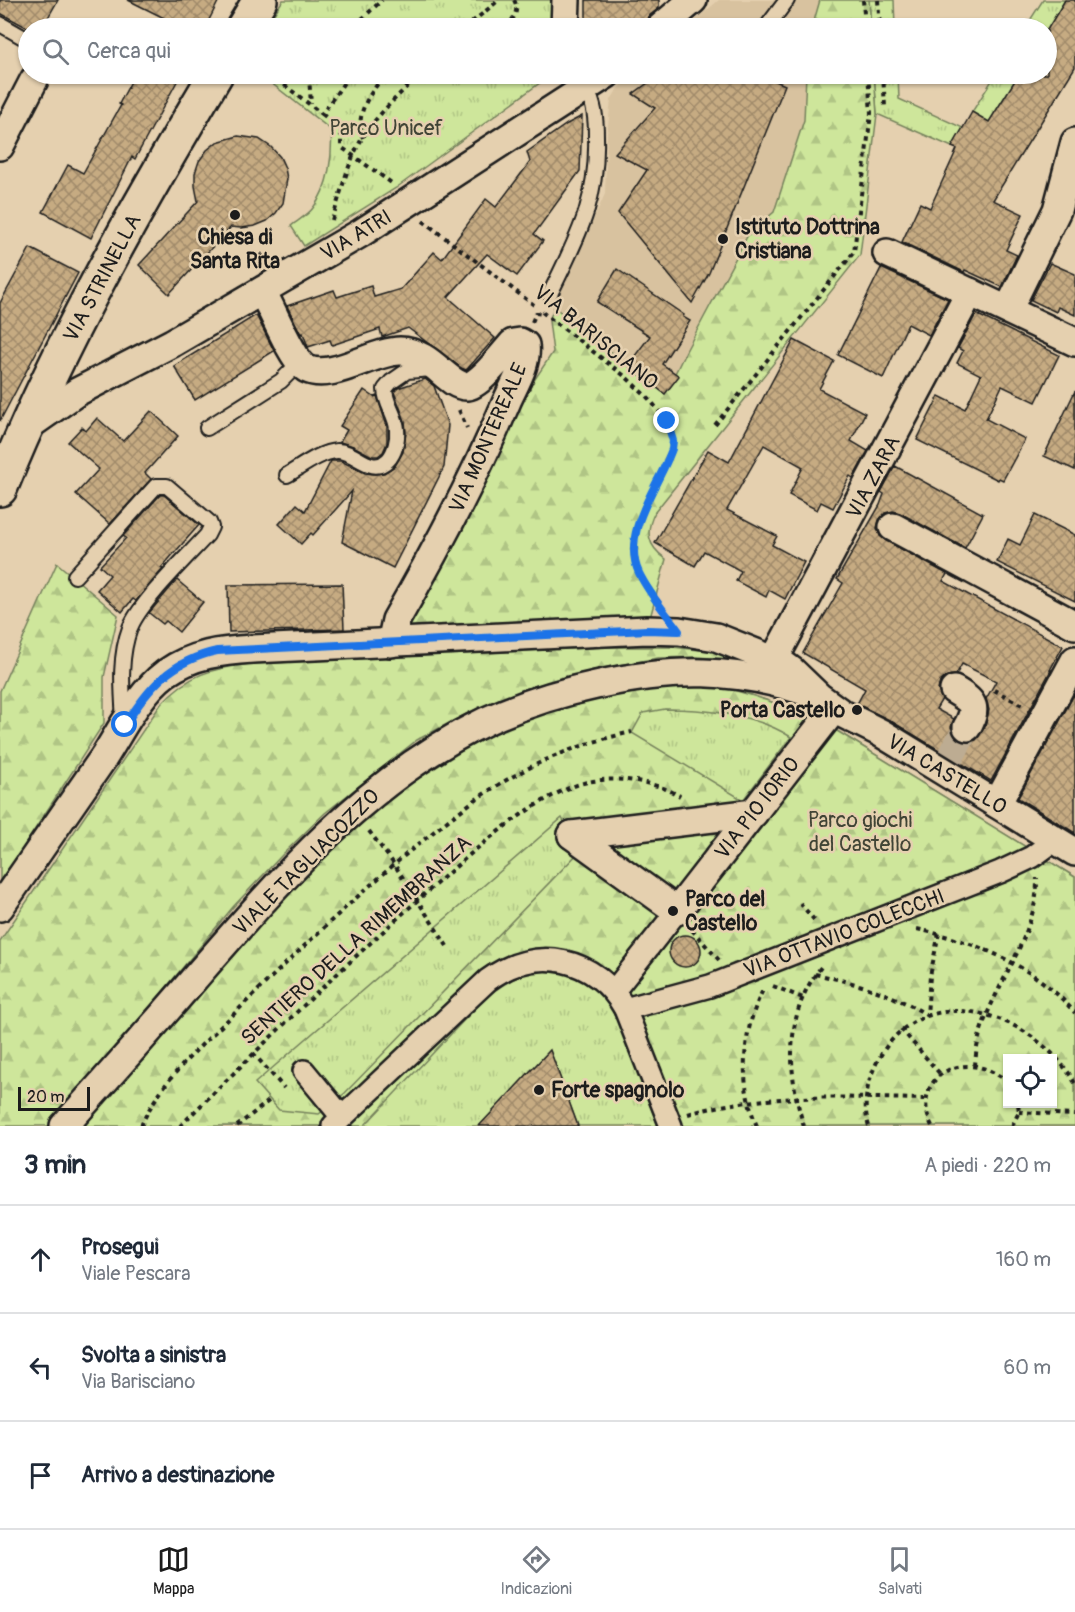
<!DOCTYPE html>
<html lang="it">
<meta charset="utf-8">
<style>
:root{--surface:#fff;--page:#f6f6f7;--text:#1f2937;--muted:#747a83;--line:#e0e1e3;--accent:#1c1c1c}
body{margin:0;font-family:Pangolin,sans-serif;background:var(--page);color:var(--text)}
.controls{position:absolute;right:18px;bottom:18px;display:grid;overflow:hidden;border-radius:0px;box-shadow:0 2px 4px #0004}
.controls button{width:54px;height:54px;display:grid;place-items:center;padding:0;border:0;border-bottom:2px solid var(--line);background:var(--surface);color:var(--text);font:30px sans-serif}
.scale{position:absolute;left:18px;bottom:15px;width:72px;box-sizing:border-box;padding-left:6px;border:3px solid #1c1c1c;border-top:0;font-size:16px;line-height:21px;white-space:nowrap;color:#1c1c1c;-webkit-text-stroke:4px #e5d0af;paint-order:stroke}
.stop{position:absolute;width:18px;height:18px;margin:-14px;border:4px solid #1a73e8;border-radius:50%;background:#fff}
.stop.end{background:#1a73e8;border-color:#fff;box-shadow:0 2px 6px #0008}
.list{margin:0;padding:0;list-style:none}
h2{display:flex;justify-content:space-between;align-items:center;height:78px;margin:0;padding:0 24px;font-size:26px}
h2 small{font-size:20px;font-weight:400;color:var(--muted)}
.list li{display:grid;grid-template-columns:39px 1fr auto;gap:18px;align-items:center;box-sizing:border-box;height:108px;padding:0 24px;border-top:2px solid var(--line)}
.list b{display:block;font-size:22px;white-space:nowrap}
.list p{margin:0;font-size:20px;white-space:nowrap;color:var(--muted)}
.list em{font-size:20px;font-style:normal;color:var(--muted)}
.icon{flex:none;width:33px;height:33px;fill:none;stroke:currentColor;stroke-width:2;stroke-linecap:round;stroke-linejoin:round}
.map{position:relative;flex:none;width:1075px;height:1126px;overflow:hidden}
.search{position:absolute;background:var(--surface);box-shadow:0 2px 4px #0004;left:18px;right:18px;top:18px;height:66px;display:flex;align-items:center;gap:15px;box-sizing:border-box;padding:0 21px;border-radius:33px;color:var(--muted);font-size:22px}
.sheet{height:402px;background:var(--surface)}
nav{display:flex;justify-content:space-around;align-items:center;box-sizing:border-box;height:84px;border-top:2px solid var(--line);background:var(--surface);font-size:16px;color:var(--muted)}
nav a{display:grid;justify-items:center;gap:3px}
nav .on{color:var(--accent)}
.map>svg:first-child{display:block}
.built{fill:#d8c29f}
.grass{fill:url(#grass-tufts);stroke:#75815c;stroke-width:1.5;fill-rule:evenodd}
.forest{fill:url(#forest-firs);stroke:#75815c;stroke-width:1.5;fill-rule:evenodd}
.building{fill:url(#building-cross-hatch);stroke:#1c1c1c;stroke-width:1.5;fill-rule:evenodd}
.lines{fill:none;stroke-linecap:round;stroke-linejoin:round}
.minor-tunnel{stroke:#bdac92;stroke-width:27;stroke-dasharray:27 14;stroke-linecap:butt}
.service-casing{stroke:#1c1c1c;stroke-width:18}
.pedestrian-casing{stroke:#1c1c1c;stroke-width:26}
.minor-casing{stroke:#1c1c1c;stroke-width:32}
.secondary-casing{stroke:#1c1c1c;stroke-width:38}
.path{stroke:#1c1c1c;stroke-width:4;stroke-dasharray:4.5 4.5;stroke-linecap:butt}
.service{stroke:#e5d0af;stroke-width:14}
.pedestrian{stroke:#e5d0af;stroke-width:21}
.minor{stroke:#e5d0af;stroke-width:27}
.secondary{stroke:#e5d0af;stroke-width:33}
.route{stroke:#1a73e8;stroke-width:8}
.poi-dot{fill:#1c1c1c;stroke:#e5d0af;stroke-width:2}
.labels{text-anchor:middle;stroke-width:5;stroke-linejoin:round;paint-order:stroke}
.park-label{font-size:21px;fill:#404435;stroke:#e5d0af}
.poi-label{font-size:21px;font-weight:bold;fill:#1c1c1c;stroke:#e5d0af;text-anchor:start}
.street-label{font-size:21px;fill:#1c1c1c;stroke:#e5d0af}
</style>
<div class="map">
<svg width="1075" height="1126" viewBox="0 0 1075 1126">
<defs>
<pattern id="grass-tufts" width="24" height="20" patternUnits="userSpaceOnUse" patternTransform="scale(1.5)"><rect width="24" height="20" fill="#cee69b"/><path d="M3 7l-1-3M5 7V3M7 7l1-3M15 17l-1-3M17 17v-4M19 17l1-3" fill="none" stroke="#b0c585"/></pattern>
<pattern id="forest-firs" width="22" height="20" patternUnits="userSpaceOnUse" patternTransform="scale(1.5)"><rect width="22" height="20" fill="#cee69b"/><path d="M5 1l3.5 6h-7zM16 11l3.5 6h-7z" fill="#b0c585"/></pattern>
<pattern id="building-cross-hatch" width="8" height="8" patternUnits="userSpaceOnUse" patternTransform="scale(1.5)"><rect width="8" height="8" fill="#c6ab82"/><path d="M0 0l8 8M0 8l8-8" fill="none" stroke="#a08a6a"/></pattern>
</defs>
<rect width="100%" height="100%" fill="#e5d0af"/>
<filter id="ink" filterUnits="userSpaceOnUse"><feTurbulence type="fractalNoise" baseFrequency=".0167" numOctaves="2"/><feDisplacementMap in="SourceGraphic" scale="12" xChannelSelector="R" yChannelSelector="G"/><feConvolveMatrix kernelMatrix="1 2 1 2 8 2 1 2 1" color-interpolation-filters="sRGB"/></filter>
<g filter="url(#ink)">
<g class="built">
<polygon points="719,0 869,0 871,28 686,28"/>
<polygon points="634,74 874,74 877,114 860,255 716,434 554,307 605,194 607,134 611,100 618,88"/>
</g>
<g class="grass">
<polygon points="283,0 553,0 552,28 265,28"/>
<polygon points="869,0 894,0 895,28 871,28"/>
<polygon points="1043,0 1065,0 1047,30 1025,28"/>
<path d="M276 74H552L396 188 304 246 291 226C298 220 308 215 313 208 329 187 333 155 331 130L270 82Z"/>
<polygon points="874,74 898,74 899,99 963,128 952,147 877,114"/>
<polygon points="996,74 1019,74 989,122 972,112"/>
<path d="M735 689 807 715 837 731 1075 877V1126H578L551 1053 479 1126H84L400 790 460 752ZM1008 1058H1052V1104H1008Z"/>
</g>
<g class="forest">
<polygon points="820,0 869,0 871,28 812,28"/>
<path d="M806 74H874L877 114 860 255 655 512C645 531 647 546 666 559L650 618 402 631 456 538 490 472 519 403 553 352 549 321 554 307 665 394 686 351 749 233 774 212 804 120Z"/>
<polygon points="57,563 118,615 104,677 104,723 0,883 0,691"/>
<path d="M606 647H672L709 651 747 660 694 657 658 658 602 668 530 687 470 712 417 740 325 813 283 854 233 907 116 1048 49 1126H0V941L161 704C187 675 212 668 250 664Z"/>
<path d="M701 683C750 692 794 708 837 731L1075 877V1126H658C648 1100 638 1074 628 1048 624 1036 620 1021 613 1010 579 954 528 962 484 999L364 1126H84L239 945 317 863 400 790 460 752 510 725 577 703 664 685ZM665 709C707 709 755 714 791 737L743 800 632 733 643 713ZM562 818 580 851 345 1093 319 1114 279 1110 255 1083ZM1008 1058H1052V1104H1008Z"/>
</g>
<g class="building">
<polygon points="0,0 58,0 42,28 28,28 0,13"/>
<polygon points="128,0 219,0 205,28 184,28"/>
<polygon points="586,0 659,0 659,8 649,16 642,28 586,28"/>
<polygon points="1065,0 1075,0 1075,67 993,200 1023,214 1006,250 1017,255 1002,287 965,270 964,272 902,242 920,203 930,208 957,149 952,147 972,112 989,122 1019,74 1047,74 1047,30"/>
<polygon points="135,74 181,74 135,159 132,157 91,238 43,212 68,165 83,173 121,105 119,104"/>
<polygon points="660,74 759,74 785,85 709,273 692,303 618,213 647,170 615,153 655,108 633,94"/>
<polygon points="582,116 580,171 534,234 543,241 517,276 487,254 448,297 495,338 468,368 466,370 461,368 408,328 382,337 380,329 332,345 330,340 308,347 303,333 301,334 287,306 334,290 337,297 371,286 374,297 401,289 434,252 442,259 486,199 496,207 530,162 527,152 567,124"/>
<polygon points="238,136 259,139 271,147 280,157 285,168 287,179 283,203 276,213 267,221 255,226 241,228 231,227 169,294 139,265 198,201 195,186 195,173 199,161 207,150 217,142"/>
<polygon points="30,248 78,273 0,421 0,303"/>
<polygon points="1050,263 1075,274 1075,315 1058,307 1056,312 1031,300"/>
<polygon points="881,268 948,299 929,335 908,324 883,378 838,355"/>
<polygon points="617,269 684,315 683,317 690,321 662,364 679,376 665,394 628,365 650,336 597,302"/>
<polygon points="976,314 1059,355 1036,402 1002,386 986,419 1025,439 1003,480 999,478 998,480 917,440 939,396 965,409 981,375 957,363 963,351 958,348"/>
<polygon points="256,315 274,351 195,400 174,366"/>
<polygon points="794,340 834,361 819,389 865,413 851,441 868,451 853,478 850,476 833,508 821,502 817,510 789,495 803,467 764,445 727,510 777,536 772,545 804,562 785,599 769,590 766,597 736,581 741,571 704,551 695,566 655,543 708,450 729,462"/>
<polygon points="425,379 434,386 448,425 444,467 393,568 342,542 352,491 313,535 311,533 301,544 279,524 297,504 305,511 331,461 341,461 365,473 374,474 384,473 395,466 403,452 406,433 405,421 394,392 398,388"/>
<polygon points="364,390 374,397 377,396 387,426 387,443 383,452 378,456 372,456 353,446 340,442 347,430 340,426"/>
<polygon points="1075,391 1075,470 1044,456"/>
<polygon points="151,411 178,436 145,473 151,479 110,524 76,494 99,469 68,442 82,427 86,431 97,418 123,441"/>
<path d="M895 466 983 514 965 548 900 513 893 511 885 513 879 520 877 528 880 536 886 541 947 574 943 581 1063 646 1050 670H1051L991 781 889 720 857 704 865 689 803 653 843 583 837 579 880 505 884 494 881 492ZM962 664 996 681 986 699 989 710 985 727 976 740 968 743 960 741 954 736 951 727 954 719 936 709 942 699 938 690 940 682 947 676 956 675Z"/>
<polygon points="160,495 164,495 199,525 161,568 163,569 136,601 133,599 122,612 97,590 110,575 100,566 126,538 123,536"/>
<polygon points="1035,515 1075,535 1075,601 997,562 1008,539 1020,545"/>
<polygon points="177,580 203,602 179,632 166,621 163,624 149,613"/>
<polygon points="342,584 344,629 229,632 228,585"/>
<polygon points="1075,693 1075,833 1018,798"/>
<circle cx="685" cy="951" r="16"/>
<polygon points="550,1050 578,1126 479,1126"/>
</g>
<g class="lines">
<polyline class="minor-tunnel" points="950,758 967,727"/>
<defs>
<g id="service">
<polyline points="0,24 28,40"/>
<polyline points="766,28 787,0"/>
<path d="M550 294C577 238 598 202 596 137 596 120 595 104 586 89"/>
<polyline points="207,428 281,381 299,363"/>
<path d="M287 475C301 467 320 452 337 451 355 450 371 477 388 460 395 453 398 439 397 429 396 415 385 403 385 389L391 382 407 371 432 369"/>
<path d="M75 576 156 486H167L209 522 211 527 207 535C187 557 140 602 130 628 119 657 122 689 124 720"/>
</g>
<g id="pedestrian">
<polyline points="614,991 677,911"/>
<polyline points="625,1009 710,986 1000,872 1032,857 1055,840"/>
<polyline points="304,1071 342,1117"/>
<path d="M333 1126 488 980C536 944 596 957 625 1009L671 1126"/>
</g>
<g id="minor">
<polyline points="565,28 566,0"/>
<polyline points="660,28 693,0"/>
<polyline points="0,146 34,80"/>
<polyline points="887,253 1075,342"/>
<path d="M262 291C272 308 293 362 307 369 331 381 374 351 400 351 431 351 448 387 467 386 479 386 504 353 513 343L520 342 525 345C528 363 514 385 507 401 475 477 437 549 396 620L391 643"/>
<polyline points="1008,310 1057,210 1075,142"/>
<polyline points="27,427 77,392 172,343 361,233 607,74"/>
<polyline points="893,527 1075,625"/>
<polyline points="764,674 774,660 970,292"/>
<path d="M954 690C972 701 979 706 967 727"/>
<polyline points="997,804 1075,660"/>
<polyline points="572,835 677,911 834,709"/>
<polyline points="572,835 754,813"/>
<path d="M0 907C35 857 69 807 104 757 122 729 139 693 166 673 193 654 221 651 253 649L647 630 679 631 716 637 781 663 792 671 819 697 841 713 881 733 1075 852"/>
<path d="M64 1126C107 1078 151 1029 193 980 278 882 367 778 486 721 521 705 558 693 596 685 671 668 737 667 810 693"/>
</g>
<g id="secondary">
<polyline points="243,28 260,0"/>
<path d="M0 489C58 345 137 207 216 74"/>
</g>
</defs>
<use href="#service" class="service-casing"/>
<use href="#pedestrian" class="pedestrian-casing"/>
<use href="#minor" class="minor-casing"/>
<use href="#secondary" class="secondary-casing"/>
<g class="path">
<polyline points="863,0 865,28"/>
<polyline points="878,0 880,28"/>
<polyline points="346,28 363,18 382,0"/>
<polyline points="381,28 389,23 394,22 403,28"/>
<polyline points="465,28 499,0"/>
<path d="M506 28C513 20 520 10 514 0"/>
<polyline points="270,74 322,114 350,74"/>
<polyline points="328,74 343,83"/>
<polyline points="883,74 885,107"/>
<polyline points="282,83 309,77 311,104"/>
<polyline points="322,114 341,129 341,147 393,184"/>
<path d="M363 138C354 112 371 93 385 74"/>
<path d="M332 220C341 193 348 161 363 137 378 113 401 94 419 74"/>
<polyline points="423,221 534,305"/>
<path d="M542 312 626 377 650 400 667 421 673 440 672 449C660 483 627 525 635 562 639 578 652 593 661 606"/>
<polyline points="532,322 536,313 545,314"/>
<polyline points="459,410 467,428"/>
<polyline points="715,425 854,252 871,113 868,74"/>
<polyline points="994,690 1024,706"/>
<polyline points="369,831 394,864 447,946"/>
<polyline points="800,903 815,921"/>
<path d="M917 929C976 942 1035 965 1075 1013"/>
<polyline points="692,930 719,960"/>
<path d="M815 974C856 983 892 993 927 1015L930 976 939 933"/>
<polyline points="773,986 803,998"/>
<polyline points="901,1029 941,1075"/>
<polyline points="253,1053 284,1088"/>
<path d="M975 1066C976 1049 979 1033 986 1017 1004 972 1038 928 1037 878"/>
<polyline points="1019,1112 1075,1115"/>
<path d="M688 1114C764 1092 847 1098 925 1099"/>
<path d="M141 1126C161 1078 207 1041 243 1005 297 952 352 900 410 851 436 830 462 808 490 790 534 762 581 743 632 732"/>
<path d="M180 1126C261 1046 342 967 427 892 469 855 522 806 574 786 606 774 651 779 680 796"/>
<polyline points="237,1126 270,1100"/>
<path d="M757 1126C738 1084 742 1031 763 990"/>
<path d="M804 1126C787 1074 784 1011 822 966"/>
<path d="M869 1126C862 1105 867 1083 876 1064 920 974 1033 1011 1075 1083"/>
<path d="M932 1126C914 1091 941 1060 978 1067 989 1069 998 1075 1008 1081"/>
<polyline points="1012,1126 1019,1112 1018,1104"/>
</g>
<use href="#service" class="service"/>
<use href="#pedestrian" class="pedestrian"/>
<use href="#minor" class="minor"/>
<use href="#secondary" class="secondary"/>
</g>
</g>
<g class="lines" filter="url(#ink)">
<path class="route" d="M125 725C149 687 171 661 217 651L647 630 679 631C665 612 649 594 639 573 620 532 659 486 672 449L673 441 667 421"/>
</g>
<g class="poi-dot">
<circle cx="235" cy="215" r="6"/>
<circle cx="723" cy="239" r="6"/>
<circle cx="857" cy="710" r="6"/>
<circle cx="673" cy="911" r="6"/>
<circle cx="539" cy="1090" r="6"/>
</g>
<g class="labels">
<g class="park-label">
<text x="386" y="135">Parco Unicef</text>
<text x="860" y="827">Parco giochi<tspan x="860" dy="24">del Castello</tspan></text>
</g>
<g class="poi-label">
<text x="735" y="234">Istituto Dottrina<tspan x="735" dy="24">Cristiana</tspan></text>
<text x="235" y="244" text-anchor="middle">Chiesa di<tspan x="235" dy="24">Santa Rita</tspan></text>
<text x="845" y="717" text-anchor="end">Porta Castello</text>
<text x="685" y="906">Parco del<tspan x="685" dy="24">Castello</tspan></text>
<text x="551" y="1097">Forte spagnolo</text>
</g>
<g class="street-label">
<text transform="translate(356 235) rotate(-31)" y="7">VIA ATRI</text>
<text transform="translate(102 278) rotate(-62)" y="7">VIA STRINELLA</text>
<text transform="translate(596 337) rotate(39)" y="7">VIA BARISCIANO</text>
<text transform="translate(488 438) rotate(-66)" y="7">VIA MONTEREALE</text>
<text transform="translate(873 477) rotate(-62)" y="7">VIA ZARA</text>
<text transform="translate(947 774) rotate(31)" y="7">VIA CASTELLO</text>
<text transform="translate(757 808) rotate(-52)" y="7">VIA PIO IORIO</text>
<text transform="translate(306 862) rotate(-45)" y="7">VIALE TAGLIACOZZO</text>
<text transform="translate(844 933) rotate(-21)" y="7">VIA OTTAVIO COLECCHI</text>
<text transform="translate(356 940) rotate(-42)" y="7">SENTIERO DELLA RIMEMBRANZA</text>
</g>
</g>
</svg>
<div class="controls">
<button><svg class="icon" aria-label="locate" viewBox="0 0 24 24"><circle cx="12" cy="12" r="6"/><path d="M12 2v4M12 18v4M2 12h4M18 12h4"/></svg></button>
</div>
<div class="scale">20 m</div>
<div class="stop" style="left:125px;top:725px"></div>
<div class="stop end" style="left:667px;top:421px"></div>
<div class="search"><svg class="icon" aria-label="search" viewBox="0 0 24 24"><circle cx="10" cy="10" r="6"/><path d="M15 15l6 6"/></svg>Cerca qui</div>
</div>
<section class="sheet">
<h2>3 min<small>A piedi · 220 m</small></h2>
<ul class="list">
<li><svg class="icon" aria-label="ahead" viewBox="0 0 24 24"><path d="M12 20V5M6 11l6-6 6 6"/></svg><div><b>Prosegui</b><p>Viale Pescara</p></div><em>160 m</em></li>
<li><svg class="icon" aria-label="left" viewBox="0 0 24 24"><path d="M17 20v-9H6M10 6l-5 5 5 5"/></svg><div><b>Svolta a sinistra</b><p>Via Barisciano</p></div><em>60 m</em></li>
<li><svg class="icon" aria-label="arrive" viewBox="0 0 24 24"><path d="M6 21V4h12l-3 4 3 4H6"/></svg><div><b>Arrivo a destinazione</b></div></li>
</ul>
</section>
<nav>
<a class="on"><svg class="icon" aria-label="map" viewBox="0 0 24 24"><path d="M3 6l6-2 6 2 6-2v14l-6 2-6-2-6 2zM9 4v14M15 6v14"/></svg>Mappa</a>
<a><svg class="icon" aria-label="directions" viewBox="0 0 24 24"><path d="M12 3l9 9-9 9-9-9zM9 14v-3h6M13 9l2 2-2 2"/></svg>Indicazioni</a>
<a><svg class="icon" aria-label="saved" viewBox="0 0 24 24"><path d="M7 4h10v16l-5-4-5 4z"/></svg>Salvati</a>
</nav>
